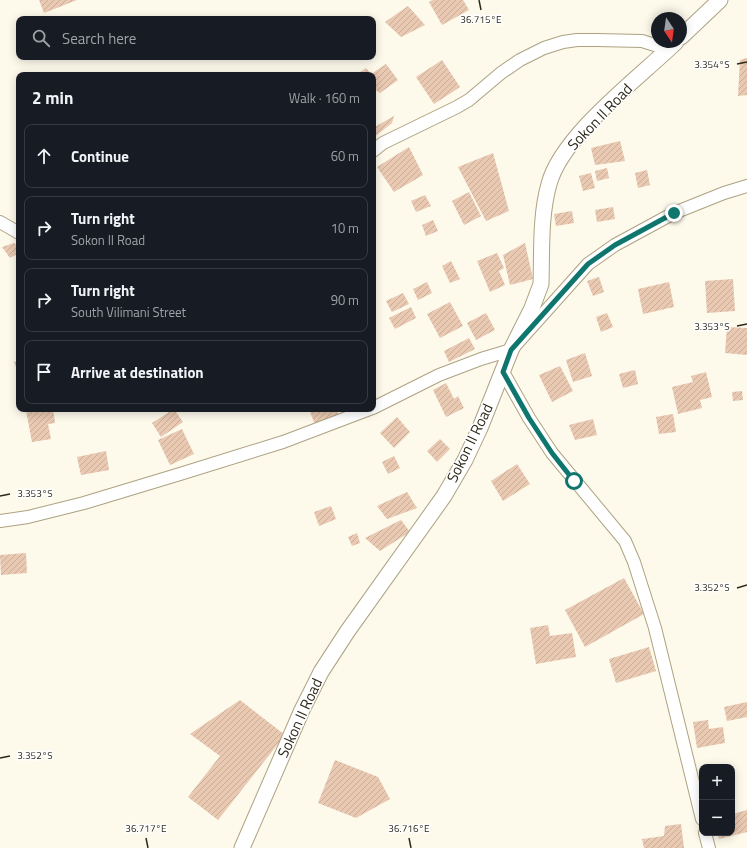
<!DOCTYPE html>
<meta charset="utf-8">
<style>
:root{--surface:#171b24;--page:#242831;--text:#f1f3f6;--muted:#9ea1a6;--line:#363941}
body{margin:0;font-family:"Titillium Web",sans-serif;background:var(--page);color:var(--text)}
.controls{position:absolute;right:12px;bottom:12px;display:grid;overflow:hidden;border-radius:8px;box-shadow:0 2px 10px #0003}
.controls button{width:36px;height:36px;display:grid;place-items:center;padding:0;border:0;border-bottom:1px solid var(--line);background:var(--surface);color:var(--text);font:20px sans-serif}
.compass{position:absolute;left:651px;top:12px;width:36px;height:36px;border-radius:50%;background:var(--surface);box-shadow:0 2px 10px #0003;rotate:167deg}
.stop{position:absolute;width:12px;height:12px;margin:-9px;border:3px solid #0f766e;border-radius:50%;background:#fff}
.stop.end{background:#0f766e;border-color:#fff;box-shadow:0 1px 4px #0008}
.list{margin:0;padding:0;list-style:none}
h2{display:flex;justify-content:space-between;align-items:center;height:52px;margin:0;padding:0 16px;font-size:17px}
h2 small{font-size:13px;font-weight:400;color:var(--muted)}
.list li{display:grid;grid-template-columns:26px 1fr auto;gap:12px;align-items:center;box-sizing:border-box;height:64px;margin:0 8px 8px;padding:0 8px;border:1px solid var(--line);border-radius:8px}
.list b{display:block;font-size:15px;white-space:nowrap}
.list p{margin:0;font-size:13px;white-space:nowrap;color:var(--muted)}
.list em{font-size:13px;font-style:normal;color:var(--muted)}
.icon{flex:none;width:22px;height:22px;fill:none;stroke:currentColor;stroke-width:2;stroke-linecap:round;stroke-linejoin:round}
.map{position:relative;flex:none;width:747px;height:848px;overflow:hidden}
.search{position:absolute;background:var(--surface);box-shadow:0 2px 10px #0003;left:16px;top:16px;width:360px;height:44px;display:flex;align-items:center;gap:10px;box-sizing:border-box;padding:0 14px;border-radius:8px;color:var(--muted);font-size:15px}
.panel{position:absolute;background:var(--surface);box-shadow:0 2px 10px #0003;left:16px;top:72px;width:360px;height:340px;border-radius:8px}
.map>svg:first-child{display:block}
.building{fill:url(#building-hatch)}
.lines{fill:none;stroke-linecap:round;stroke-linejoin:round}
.minor-casing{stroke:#ada281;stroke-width:14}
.tertiary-casing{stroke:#ada281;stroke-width:17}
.minor{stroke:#fff;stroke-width:12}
.tertiary{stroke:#fff;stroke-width:15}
.route{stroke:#0f766e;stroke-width:5}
.ticks{fill:none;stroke:#2c281a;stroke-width:1.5}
.labels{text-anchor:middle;stroke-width:3;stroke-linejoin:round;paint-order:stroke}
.street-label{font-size:15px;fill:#2c281a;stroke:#fff}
.ticks-label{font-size:10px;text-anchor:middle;fill:#2c281a;stroke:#fff;stroke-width:3;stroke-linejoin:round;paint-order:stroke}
</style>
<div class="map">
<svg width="747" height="848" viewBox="0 0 747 848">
<defs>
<pattern id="building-hatch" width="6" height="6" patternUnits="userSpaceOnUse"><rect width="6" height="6" fill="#e9c9b2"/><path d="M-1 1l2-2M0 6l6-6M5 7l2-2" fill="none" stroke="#c8ad98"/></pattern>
</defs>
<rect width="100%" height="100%" fill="#fdf9eb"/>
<g class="building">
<polygon points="39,0 77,0 44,13"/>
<polygon points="433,0 463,0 469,10 442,25 429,2"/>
<polygon points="408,6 425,25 401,37 385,22"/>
<polygon points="747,58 747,95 738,96 740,60"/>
<polygon points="442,60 460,87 434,104 416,77"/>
<polygon points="386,64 398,80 380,93 373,88 373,75 356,75 366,68 371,74"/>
<polygon points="394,116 392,123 373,138 373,128"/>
<polygon points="620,141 625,161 595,165 591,148"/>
<polygon points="409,147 423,175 394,192 377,167"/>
<polygon points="493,153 509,211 486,221 458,167"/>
<polygon points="607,168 609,178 597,181 595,171"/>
<polygon points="647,170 650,185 638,188 635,173"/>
<polygon points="591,173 595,188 583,191 579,176"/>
<polygon points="469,192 481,216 464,225 452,201"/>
<polygon points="425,195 431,206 416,212 411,201"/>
<polygon points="613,207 615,219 597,222 595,210"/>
<polygon points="572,211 574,223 556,226 554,214"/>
<polygon points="433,220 438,231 426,236 422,225"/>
<polygon points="14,243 19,247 19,253 10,258 2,247"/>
<polygon points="525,243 533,279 510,285 503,255"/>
<polygon points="497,253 504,268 499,271 505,285 490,292 477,261"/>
<polygon points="451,261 460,279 450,283 442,266"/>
<polygon points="599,277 604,292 593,296 587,281"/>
<polygon points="733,279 735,311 707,313 705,281"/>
<polygon points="427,282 432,293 418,300 413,289"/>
<polygon points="669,282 674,307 643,314 638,289"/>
<polygon points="403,293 409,304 392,312 386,301"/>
<polygon points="450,302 463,326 440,338 427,314"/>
<polygon points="411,307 416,318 395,329 389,318"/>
<polygon points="486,313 495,330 476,340 467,323"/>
<polygon points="607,313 613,327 601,332 596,317"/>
<polygon points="727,327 747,328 747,355 725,353"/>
<polygon points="469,338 475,349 449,362 444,351"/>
<polygon points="585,353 592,376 573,382 566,360"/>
<polygon points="19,361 19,375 14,362"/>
<polygon points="560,366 573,391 552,402 539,375"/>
<polygon points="635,370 638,384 623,388 619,374"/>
<polygon points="706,372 712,397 700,400 702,408 678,414 672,387 693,382 691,376"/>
<polygon points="446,383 454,399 458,396 464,408 446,417 433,390"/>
<polygon points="742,391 743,400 733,401 732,392"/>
<polygon points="37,409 53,409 55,423 48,424 51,439 32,442 26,411"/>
<polygon points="174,409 183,422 161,437 152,423"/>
<polygon points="309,409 336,409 338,414 315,425"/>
<polygon points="673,414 676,432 659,434 656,417"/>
<polygon points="397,417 410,432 394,448 380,433"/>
<polygon points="593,419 597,435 575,440 569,425"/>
<polygon points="182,429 194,454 170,465 158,440"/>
<polygon points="440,439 450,449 437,462 427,451"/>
<polygon points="106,451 109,470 81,475 77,457"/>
<polygon points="394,456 400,468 388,474 382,462"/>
<polygon points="517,464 530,484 503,501 491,481"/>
<polygon points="407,492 417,508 387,519 377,506"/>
<polygon points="331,506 336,519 319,526 314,512"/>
<polygon points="401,520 410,532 380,551 365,538"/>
<polygon points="357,533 360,543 352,546 348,537"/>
<polygon points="26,553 27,573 1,575 0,555"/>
<polygon points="624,578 644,614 585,647 565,610"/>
<polygon points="548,625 550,636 572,633 576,657 536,664 530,628"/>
<polygon points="649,647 656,671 616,683 609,659"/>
<polygon points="240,700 285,735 218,820 188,797 220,756 190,734"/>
<polygon points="747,702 747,717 727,721 724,707"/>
<polygon points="708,720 709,729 723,727 725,743 697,748 693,722"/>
<polygon points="335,760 378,777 390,799 356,818 318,803"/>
<polygon points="747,810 747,832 719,839 717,833 732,833 732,814"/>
<polygon points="681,824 684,848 644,848 642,839 664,836 665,826"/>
</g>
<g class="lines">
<defs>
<g id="minor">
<polyline points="373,151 383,143 457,107 469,100 501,73 520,60 544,48 563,42 577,40 597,40 642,41 668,49"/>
<polyline points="0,222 19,233"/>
<polyline points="503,372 529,418 552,453 625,541 634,562 655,628 702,819"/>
<polyline points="373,408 439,375 481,359 511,350 588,264 615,245 674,213 724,193 747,186"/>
<polyline points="0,521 28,517 84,503 180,474 283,442 370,409"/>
<polyline points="705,833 709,848"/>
</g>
<g id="tertiary">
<polyline points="681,37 720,0"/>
<path d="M242 848 302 710 321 672 347 632 444 496 465 460 480 428 511 350 532 308 541 284C542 251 540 216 549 184 562 135 639 78 676 42"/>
</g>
</defs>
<use href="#minor" class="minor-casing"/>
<use href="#tertiary" class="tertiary-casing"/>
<use href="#minor" class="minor"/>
<use href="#tertiary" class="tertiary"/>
</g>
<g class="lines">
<polyline class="route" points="574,481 552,453 529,418 503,372 511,350 588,264 615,245 674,213"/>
</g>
<path class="ticks" d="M479 0 481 10M737 64 747 62M737 326 747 324M0 496 10 494M737 588 747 585M0 758 10 756M146 838 148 848M409 838 411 848"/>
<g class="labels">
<g class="street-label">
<text transform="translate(600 117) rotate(-46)" y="5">Sokon II Road</text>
<text transform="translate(470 443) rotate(-64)" y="5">Sokon II Road</text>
<text transform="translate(300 718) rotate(-65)" y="5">Sokon II Road</text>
</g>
</g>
<g class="ticks-label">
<text x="481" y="23">36.715°E</text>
<text x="712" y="68">3.354°S</text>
<text x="712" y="330">3.353°S</text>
<text x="35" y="497">3.353°S</text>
<text x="712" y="591">3.352°S</text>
<text x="35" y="759">3.352°S</text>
<text x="146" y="832">36.717°E</text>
<text x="409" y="832">36.716°E</text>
</g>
</svg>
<div class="controls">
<button>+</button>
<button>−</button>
</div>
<svg class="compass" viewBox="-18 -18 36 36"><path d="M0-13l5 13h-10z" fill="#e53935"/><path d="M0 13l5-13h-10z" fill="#9ea1a6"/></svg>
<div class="stop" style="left:574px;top:481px"></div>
<div class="stop end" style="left:674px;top:213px"></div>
<div class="search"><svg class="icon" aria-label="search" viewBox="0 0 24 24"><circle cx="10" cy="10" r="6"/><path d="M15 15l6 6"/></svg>Search here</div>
<section class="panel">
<h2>2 min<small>Walk · 160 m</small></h2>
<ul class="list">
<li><svg class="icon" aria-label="ahead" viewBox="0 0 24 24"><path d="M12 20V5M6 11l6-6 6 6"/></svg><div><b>Continue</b></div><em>60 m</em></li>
<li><svg class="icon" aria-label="right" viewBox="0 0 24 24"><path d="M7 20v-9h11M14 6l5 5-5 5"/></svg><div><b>Turn right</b><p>Sokon II Road</p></div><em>10 m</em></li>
<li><svg class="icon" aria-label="right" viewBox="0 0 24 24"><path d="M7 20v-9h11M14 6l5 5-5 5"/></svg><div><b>Turn right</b><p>South Vilimani Street</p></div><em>90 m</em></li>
<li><svg class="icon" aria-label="arrive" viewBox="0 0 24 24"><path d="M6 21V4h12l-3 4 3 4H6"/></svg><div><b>Arrive at destination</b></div></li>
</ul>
</section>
</div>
